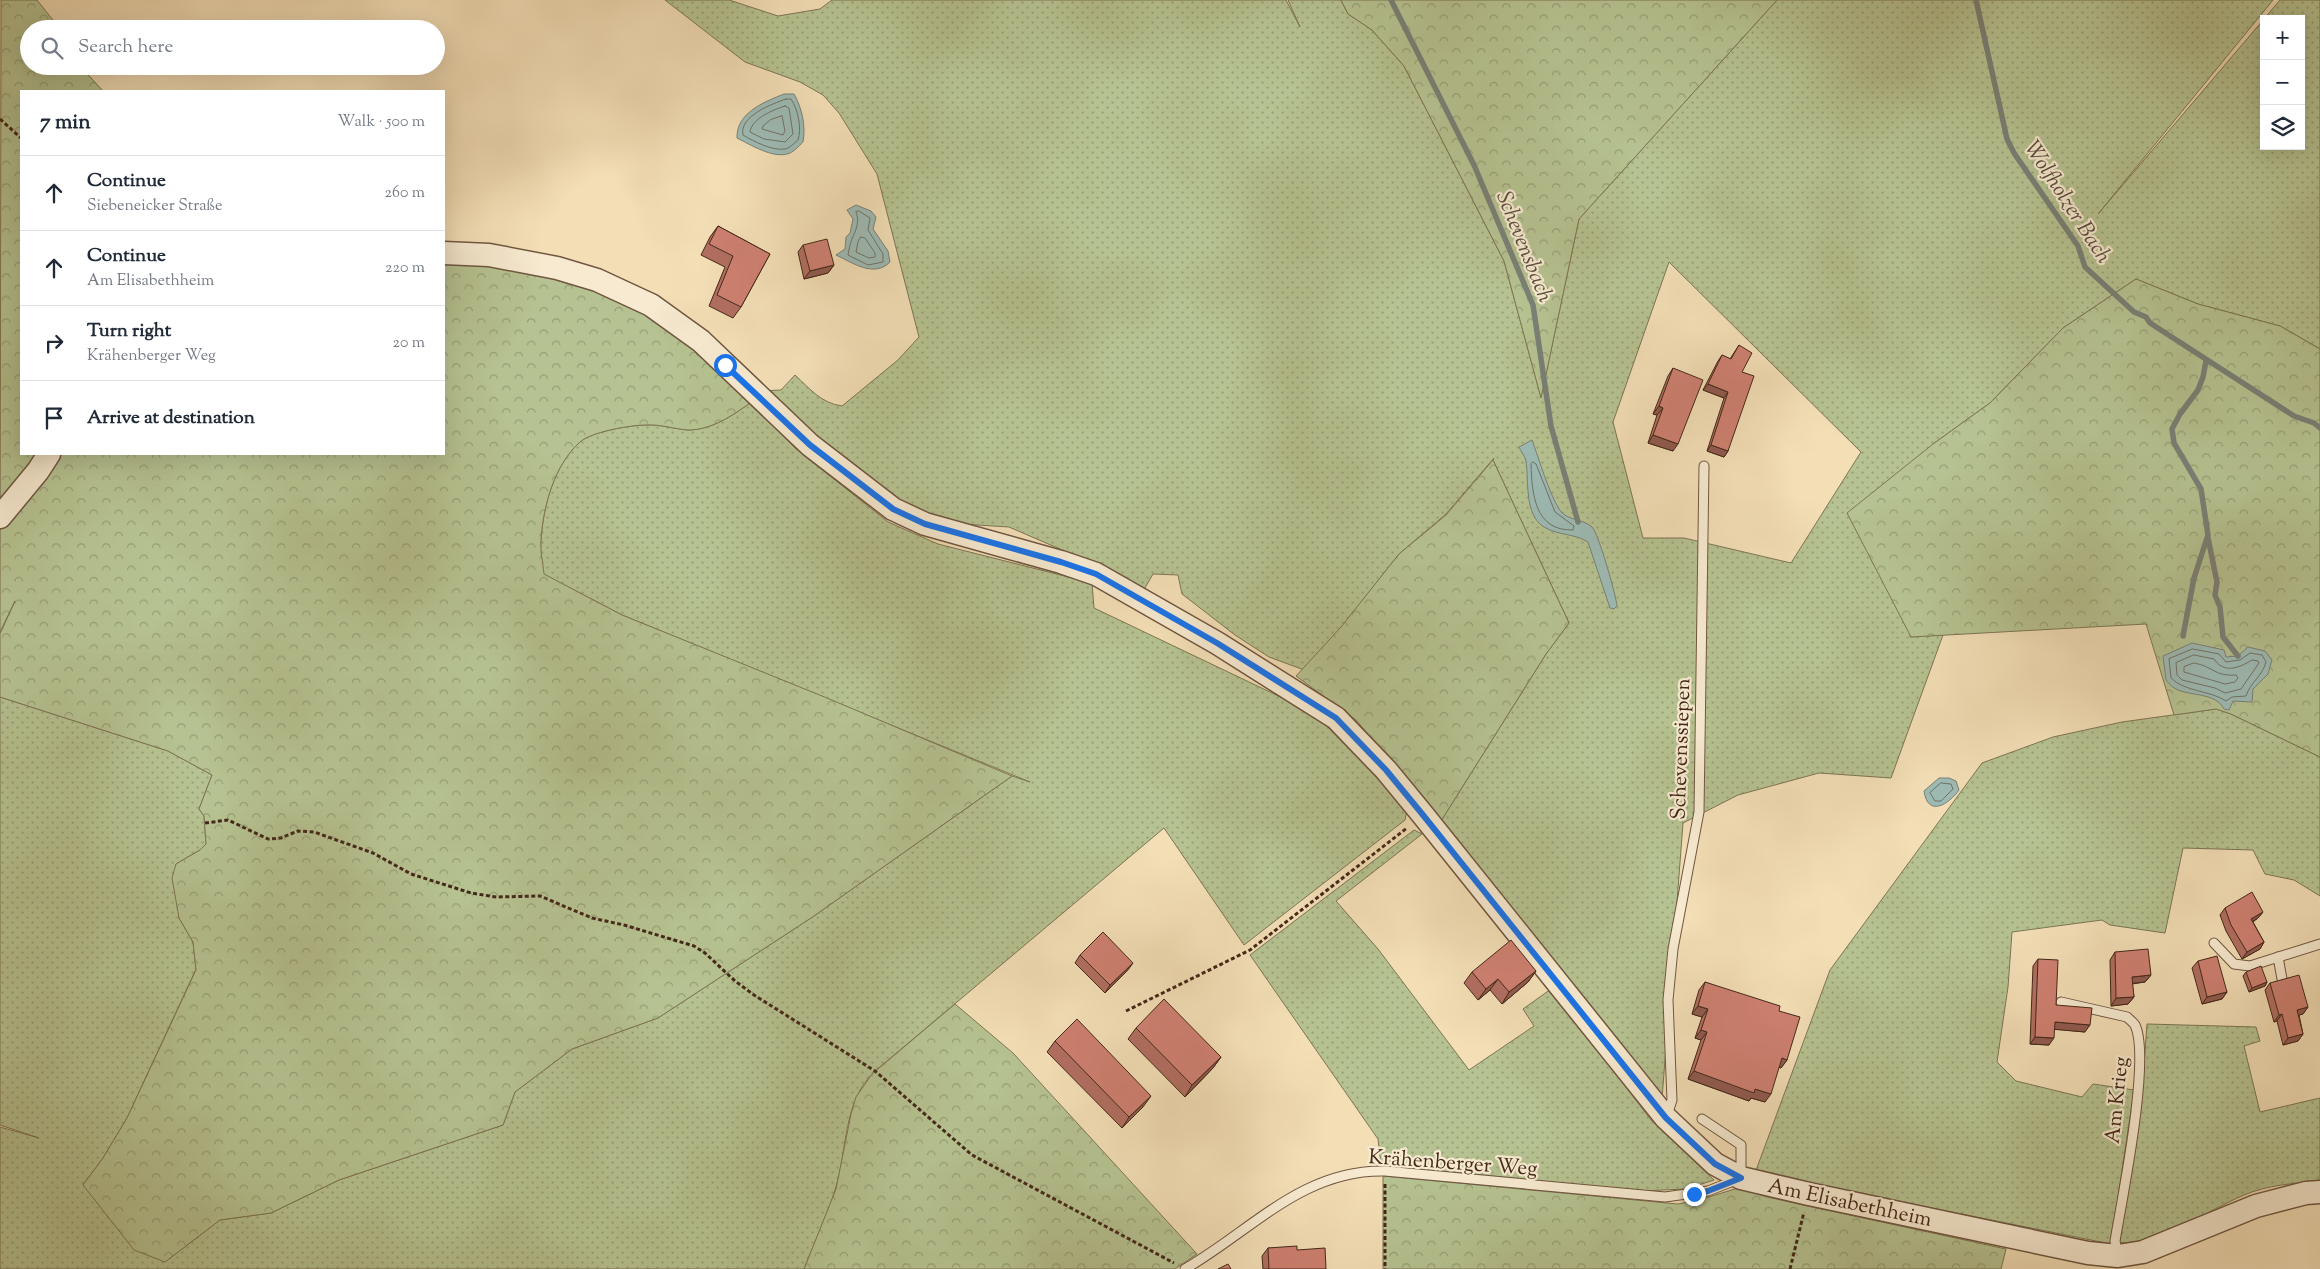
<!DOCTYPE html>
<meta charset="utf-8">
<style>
:root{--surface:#fff;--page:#f6f6f7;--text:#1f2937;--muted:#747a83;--line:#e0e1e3}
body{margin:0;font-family:"Sorts Mill Goudy",serif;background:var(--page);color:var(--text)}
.controls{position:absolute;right:15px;top:15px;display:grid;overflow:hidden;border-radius:0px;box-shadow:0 5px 20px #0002}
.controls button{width:45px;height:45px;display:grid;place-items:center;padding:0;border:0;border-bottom:1px solid var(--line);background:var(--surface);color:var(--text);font:25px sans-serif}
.stop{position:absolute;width:15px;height:15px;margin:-11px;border:4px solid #1a73e8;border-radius:50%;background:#fff}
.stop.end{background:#1a73e8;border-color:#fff;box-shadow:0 1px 5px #0008}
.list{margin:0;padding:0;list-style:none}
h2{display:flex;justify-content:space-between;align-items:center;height:65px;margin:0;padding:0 20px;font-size:21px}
h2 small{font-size:16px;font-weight:400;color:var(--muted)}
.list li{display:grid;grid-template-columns:32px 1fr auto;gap:15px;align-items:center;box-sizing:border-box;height:75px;padding:0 20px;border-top:1px solid var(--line)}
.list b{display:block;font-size:19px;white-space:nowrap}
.list p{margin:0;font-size:16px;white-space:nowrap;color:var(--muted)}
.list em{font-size:16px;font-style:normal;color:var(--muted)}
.icon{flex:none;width:28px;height:28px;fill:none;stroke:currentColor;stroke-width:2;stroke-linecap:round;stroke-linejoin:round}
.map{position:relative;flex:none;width:2320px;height:1269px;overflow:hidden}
.search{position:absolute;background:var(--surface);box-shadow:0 5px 20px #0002;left:20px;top:20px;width:425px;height:55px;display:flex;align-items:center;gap:12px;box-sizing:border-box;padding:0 18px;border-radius:28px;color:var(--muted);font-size:19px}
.panel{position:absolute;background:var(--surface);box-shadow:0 5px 20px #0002;left:20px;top:90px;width:425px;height:365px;border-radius:0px}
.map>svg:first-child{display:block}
.grass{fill:url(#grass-dots);stroke:#7d7554;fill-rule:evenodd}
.forest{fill:url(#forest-crowns);stroke:#7d7554}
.water{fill:#9dbbb5;stroke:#798076}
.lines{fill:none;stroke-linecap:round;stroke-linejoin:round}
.shore{stroke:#707266;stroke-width:1}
.stream{stroke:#798076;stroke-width:5.5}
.service-casing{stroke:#705640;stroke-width:11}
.tertiary-casing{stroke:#705640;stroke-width:25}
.path{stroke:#442818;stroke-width:3;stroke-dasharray:4 2.5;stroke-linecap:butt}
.service{stroke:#f7ead0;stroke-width:9}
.tertiary{stroke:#f7ead0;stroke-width:22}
.wall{fill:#b16e61;stroke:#442818}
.shaded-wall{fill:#905a4f;stroke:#442818}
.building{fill:#ce8071;stroke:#442818}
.route{stroke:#1a73e8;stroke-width:6}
.labels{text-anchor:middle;stroke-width:4.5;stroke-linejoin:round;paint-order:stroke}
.street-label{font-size:21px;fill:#442818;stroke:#f7ead0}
.water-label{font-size:22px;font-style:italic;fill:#5a4d3f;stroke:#f7ead0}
</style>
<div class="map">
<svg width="2320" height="1269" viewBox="0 0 2320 1269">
<defs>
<pattern id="grass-dots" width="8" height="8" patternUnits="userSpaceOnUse" patternTransform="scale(1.25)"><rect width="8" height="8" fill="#b6c291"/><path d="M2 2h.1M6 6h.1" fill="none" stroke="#969e75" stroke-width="1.8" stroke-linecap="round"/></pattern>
<pattern id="forest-crowns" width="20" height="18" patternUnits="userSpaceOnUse" patternTransform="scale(1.25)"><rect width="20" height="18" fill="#b6c291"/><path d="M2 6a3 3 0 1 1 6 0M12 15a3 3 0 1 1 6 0" fill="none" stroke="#969e75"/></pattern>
</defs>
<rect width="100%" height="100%" fill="#f3deb6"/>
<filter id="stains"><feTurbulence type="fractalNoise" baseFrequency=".004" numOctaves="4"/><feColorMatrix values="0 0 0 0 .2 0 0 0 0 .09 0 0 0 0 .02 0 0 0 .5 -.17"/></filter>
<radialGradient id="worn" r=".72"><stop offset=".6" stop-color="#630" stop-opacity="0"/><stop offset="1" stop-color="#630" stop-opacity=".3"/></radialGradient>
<g class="grass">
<path d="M665 0H729L778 16 820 9 832 0H1286L1300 27 1288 0H1341L1348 14 1372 30 1404 66 1504 261 1541 397 1579 219 1777 0H2273L2098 214 2264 19V146H2301V19H2264L2280 0H2320V349L2280 326 2198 304 2136 279 2063 328 1990 403 1933 444 1910 637 1943 635 1891 778 1819 773 1738 795 1683 823 1662 1099 1441 821 1546 654 1569 623 1493 460 1494 458 1446 514 1399 554 1307 671 1269 657 1235 635 1182 594 1178 575 1153 574 1142 593 1083 559 1009 527 945 523 892 498 761 391 781 390 795 375C810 389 821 403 842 406L898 360 919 337 877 174 839 113 823 95 800 82 745 62ZM1669 262 1861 452 1791 563 1684 538H1643L1613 422Z"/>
<path d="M750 403 796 449 888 522 938 544 1092 583 1094 608 1291 702C1338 717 1376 773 1407 810L1405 820 1244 945 1164 828 875 1071C842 1102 848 1150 835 1190 827 1217 814 1243 804 1269H0V1127L39 1138 0 1125V697L168 751 212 775 199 809 204 816 206 844 200 850 176 864 179 918 193 942 196 969 127 1118 103 1158 83 1185 165 1262 220 1220 271 1213 339 1180 503 1125 515 1092 572 1049 658 1018 814 916 1012 776 1030 782 622 615 543 574C542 563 540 551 541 540 543 507 554 465 580 442 591 432 630 425 646 425 660 424 674 429 688 430 711 430 732 416 750 403Z"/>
<polygon points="2216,709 2231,714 2320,757 2320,896 2294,880 2265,874 2253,850 2183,848 2165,933 2110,925 2102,920 2012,932 2008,987 1997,1062 2016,1081 2082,1097 2093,1084 2134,1090 2111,1244 1755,1173 1830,970 1982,763 2053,737 2122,722"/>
<polygon points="1414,830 1422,834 1336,901 1378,949 1469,1070 1534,1026 1523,1009 1551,989 1651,1120 1714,1180 1686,1189 1641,1191 1381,1165 1378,1139 1250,955"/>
<path d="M2147 1024 2256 1027 2260 1041 2244 1046 2260 1112 2320 1098V1181C2296 1183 2267 1185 2244 1195 2204 1212 2164 1243 2119 1243L2142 1093Z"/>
</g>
<g class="forest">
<path d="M1 0H37L60 29H29V66H80L103 91H21V454H444V261H459L555 276 637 307 708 356 750 403C732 416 711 430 688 430 674 429 660 424 646 425 630 425 591 432 580 442 554 465 543 507 541 540 540 551 543 563 544 574L622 615 827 698 1012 776 814 916 658 1018 572 1049 515 1092 503 1125 339 1180 271 1213 220 1220 165 1262 134 1250 83 1185 103 1158 127 1118 196 970 193 942 179 918 172 878 176 864 200 850 206 844 204 816 199 809 212 775 168 751 0 697V634L15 601 0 632Z"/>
<polygon points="1341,0 1777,0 1579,219 1541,398 1504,261 1404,66 1372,30 1348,14"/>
<polygon points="2136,279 2198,304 2280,326 2320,349 2320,757 2231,714 2216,709 2174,715 2146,624 1911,637 1847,513 1933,444 1990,403 2063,328"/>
<polygon points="1493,460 1569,623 1546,654 1441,821 1356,720 1296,676 1341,627 1399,554 1446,515"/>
<polygon points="955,1004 1013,1053 1197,1254 1175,1269 804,1269 836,1189 851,1114 856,1097 872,1074"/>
<polygon points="1383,1176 1678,1204 1699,1200 1738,1188 1767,1197 2006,1249 2001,1269 1383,1269"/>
</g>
<g class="water">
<path d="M784 94H794C802 108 806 126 803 142 799 146 793 153 787 154 772 158 751 145 737 138 736 113 764 102 784 94Z"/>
<path d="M856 205 871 211 876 217 873 229 888 251 890 262C874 278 853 263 836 255L845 249 846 237 850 233 853 219 847 210Z"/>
<path d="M1532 440C1539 459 1549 493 1559 509 1566 521 1582 518 1592 527 1598 532 1616 595 1617 606L1614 609 1610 608 1588 542C1574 533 1559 536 1544 527 1524 515 1529 481 1526 461 1525 456 1521 452 1519 447Z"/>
<path d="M2192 643 2224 650 2226 657 2238 656 2248 647 2265 651 2272 660 2268 674 2253 689 2252 702 2233 701 2229 710 2224 709C2216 693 2193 696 2178 690 2173 688 2169 684 2166 680L2163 656Z"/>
<path d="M1939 778H1949L1956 781 1959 790C1949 804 1928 818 1924 791Z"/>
</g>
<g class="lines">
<g class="shore">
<path d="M786 99H791C798 109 802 129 798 140 794 143 790 148 785 149 772 151 753 141 743 135 739 116 772 104 786 99Z"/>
<path d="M785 106 789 108 793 134 785 142 764 139 750 132C752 118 773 110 785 106Z"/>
<polygon points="782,116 785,131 783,135 762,129 763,126 770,120"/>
<path d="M859 211 870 218 868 230 883 254V262L868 265 848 255C849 250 850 243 852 239 856 229 860 223 856 212Z"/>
<polygon points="861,237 865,238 875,253 875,257 869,258 856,252 858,242"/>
<path d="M1533 462 1536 464 1555 512 1574 526 1573 530C1535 531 1532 495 1531 464Z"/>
<path d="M2193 649 2219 654 2226 662 2240 660 2250 653 2262 655 2266 662C2262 677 2251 681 2246 696L2232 697 2226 701C2209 690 2185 692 2171 678L2169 659Z"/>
<path d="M2194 655 2214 659C2224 674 2239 668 2252 660L2258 661 2259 663 2241 689 2225 693 2215 688 2182 680 2177 675 2176 663Z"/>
<path d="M2194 663C2213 666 2215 677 2236 675L2238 678 2235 682 2225 684 2184 672V667Z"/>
<polygon points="1941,783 1951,784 1953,789 1941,801 1935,801 1930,793"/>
</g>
<g class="stream">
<polyline points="1391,0 1474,165 1533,305 1551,426 1578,522"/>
<polyline points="1976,0 2007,139 2014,153 2078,246 2085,267 2134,312 2146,317 2150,323 2294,416 2314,423 2320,428"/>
<polyline points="2208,538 2217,582 2215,595 2220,607 2223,637 2238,656"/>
<polyline points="2183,636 2194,578 2208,535 2201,489 2174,443 2172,429 2180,414 2198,390 2203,377 2206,361"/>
</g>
<defs>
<g id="service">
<polyline points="2214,943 2234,964 2250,966 2320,944"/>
<polyline points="2278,957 2282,979"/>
<path d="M2061 1002 2127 1017C2129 1019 2133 1022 2135 1025 2151 1058 2122 1199 2115 1241L2118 1256"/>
<polyline points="1667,1115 1672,1100 1668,1000 1673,949 1699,812 1704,466"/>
<path d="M1185 1269C1251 1231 1303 1169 1385 1171L1665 1197 1708 1191 1741 1178V1145L1702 1119"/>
</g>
<g id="tertiary">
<polyline points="444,253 489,255 557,268 597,280 651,305 701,341 810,445 893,509 925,524 1061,562 1096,574 1217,643 1336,718 1386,770 1423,815 1666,1118 1715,1164 1741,1178 1809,1194 2088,1253 2118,1256 2143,1252 2256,1206 2306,1193 2320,1192"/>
<polyline points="0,517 38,471 49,454"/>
</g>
</defs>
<use href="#service" class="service-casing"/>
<use href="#tertiary" class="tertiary-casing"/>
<g class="path">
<polyline points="0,119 21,138"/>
<polyline points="205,823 228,820 268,839 281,838 298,831 314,832 373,853 411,874 471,893 496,897 540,896 592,918 624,925 694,946 705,953 735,981 754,995 875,1071 972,1155 1174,1263"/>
<polyline points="1126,1011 1250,950 1407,828"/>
<polyline points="1385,1184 1385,1269"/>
<polyline points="1790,1269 1804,1212"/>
</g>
<use href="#service" class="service"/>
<use href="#tertiary" class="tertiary"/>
</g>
<g class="wall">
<polygon points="718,226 770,254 741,307 733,318 709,306 725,267 701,255 710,237"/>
<polygon points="803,245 834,265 828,273 804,279 798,252"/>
<polygon points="1739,345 1742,372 1728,451 1724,457 1707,451 1724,398 1703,390 1718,361 1722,355 1730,359"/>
<polygon points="1673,368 1673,451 1648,443 1657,415 1653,414 1668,376"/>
<polygon points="2225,908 2263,912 2258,918 2253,922 2264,942 2260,949 2242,959 2226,931 2220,915"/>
<polygon points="2115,952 2151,975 2145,982 2132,984 2134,997 2128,1004 2111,1006 2110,960"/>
<polygon points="1080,955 1128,970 1105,993 1075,963"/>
<polygon points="2038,959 2056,1005 2085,1032 2055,1029 2049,1045 2030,1044 2033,966"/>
<polygon points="2198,961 2227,992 2222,999 2202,1004 2192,968"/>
<polygon points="1536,971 1528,982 1502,1004 1490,990 1478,1000 1464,983 1472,972"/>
<polygon points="2246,972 2267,982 2265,986 2249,992 2243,976"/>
<polygon points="1705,982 1779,1011 1787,1060 1781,1068 1779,1067 1765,1102 1751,1098 1749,1101 1688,1079 1701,1040 1695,1038 1702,1017 1692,1014 1699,990"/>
<polygon points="2270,983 2308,1007 2303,1014 2299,1015 2303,1034 2298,1041 2283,1045 2277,1021 2274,1022 2265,990"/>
<polygon points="1136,1028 1221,1057 1213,1068 1185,1097 1128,1039"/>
<polygon points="1055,1041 1143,1107 1122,1128 1047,1052"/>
<polygon points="1268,1248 1297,1250 1326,1269 1263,1269 1262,1256"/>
</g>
<g class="shaded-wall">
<polygon points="834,265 828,273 804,279 810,271"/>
<polygon points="1708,384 1728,392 1724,398 1703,390"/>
<polygon points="1659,406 1663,408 1657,415 1653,414"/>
<polygon points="1653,435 1678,444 1673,451 1648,443"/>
<polygon points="1711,445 1728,451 1724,457 1707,451"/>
<polygon points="2263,912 2258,918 2246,925 2251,919"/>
<polygon points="2264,942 2260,949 2242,959 2247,952"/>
<polygon points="1133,963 1128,970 1105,993 1110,985"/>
<polygon points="1536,971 1528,982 1502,1004 1509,992"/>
<polygon points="2151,975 2145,982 2126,984 2132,977"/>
<polygon points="1498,979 1490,990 1478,1000 1486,989"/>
<polygon points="2267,982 2265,986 2249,992 2252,988"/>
<polygon points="2227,992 2222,999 2202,1004 2207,997"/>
<polygon points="2134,997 2128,1004 2111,1006 2116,998"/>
<polygon points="1698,1006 1708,1009 1702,1017 1692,1014"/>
<polygon points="2308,1007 2303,1014 2292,1017 2297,1010"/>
<polygon points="2282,1014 2277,1021 2274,1022 2279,1015"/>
<polygon points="2055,1022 2090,1025 2085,1032 2050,1029"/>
<polygon points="1701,1030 1707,1032 1701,1040 1695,1038"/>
<polygon points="2303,1034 2298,1041 2283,1045 2288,1038"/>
<polygon points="2035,1037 2054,1038 2049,1045 2030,1044"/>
<polygon points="1221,1057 1213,1068 1185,1097 1192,1085"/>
<polygon points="1782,1058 1787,1060 1781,1068 1776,1066"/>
<polygon points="1694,1071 1755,1089 1771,1094 1765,1102 1751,1098 1749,1101 1688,1079"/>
<polygon points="1151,1096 1143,1107 1122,1128 1129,1117"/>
</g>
<g class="building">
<polygon points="718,226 770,254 741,307 717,295 733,256 709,244"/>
<polygon points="827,239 834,265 810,271 803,245"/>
<polygon points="1739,345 1752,353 1742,372 1754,376 1728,451 1711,445 1728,392 1708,384 1722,355 1731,359"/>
<polygon points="1673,368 1703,380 1678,444 1653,435 1663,408 1659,406"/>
<polygon points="2252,892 2263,912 2251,919 2264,942 2247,952 2231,925 2225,908"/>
<polygon points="1103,932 1133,963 1110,985 1080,955"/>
<polygon points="1511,940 1536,971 1509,992 1498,979 1486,989 1472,972"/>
<polygon points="2148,949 2151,975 2132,977 2134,997 2116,998 2115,952"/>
<polygon points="2217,956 2227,992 2207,997 2198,961"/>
<polygon points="2038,959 2058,960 2056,1005 2092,1008 2090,1025 2055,1022 2054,1038 2035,1037"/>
<polygon points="2261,966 2267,982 2252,988 2246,972"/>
<polygon points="2299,975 2308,1007 2297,1010 2303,1034 2288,1038 2282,1014 2279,1015 2270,983"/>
<polygon points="1705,982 1780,1006 1779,1011 1800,1017 1787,1060 1782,1058 1771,1094 1755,1089 1754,1093 1694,1071 1707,1032 1701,1030 1708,1009 1698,1006"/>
<polygon points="1164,999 1221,1057 1192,1085 1136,1028"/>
<polygon points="1077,1019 1151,1096 1129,1117 1055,1041"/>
<polygon points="1297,1246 1297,1250 1325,1248 1326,1269 1269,1269 1268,1248"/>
<polygon points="1228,1264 1231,1269 1218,1269"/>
</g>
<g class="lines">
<polyline class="route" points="725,365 810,445 893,509 925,524 1061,562 1096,574 1217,643 1336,718 1386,770 1423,815 1666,1118 1715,1164 1741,1178 1708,1191 1694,1194"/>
</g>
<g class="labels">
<g class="street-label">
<text transform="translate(1680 749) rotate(-88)" y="7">Schevenssiepen</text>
<text transform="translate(2116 1100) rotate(-84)" y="7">Am Krieg</text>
<text transform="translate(1453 1162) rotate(4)" y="7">Krähenberger Weg</text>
<text transform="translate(1850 1202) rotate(12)" y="7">Am Elisabethheim</text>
</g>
<g class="water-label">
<text transform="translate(2069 201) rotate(57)" y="8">Wolfholzer Bach</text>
<text transform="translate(1526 246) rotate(68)" y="8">Schevensbach</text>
</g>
</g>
<rect width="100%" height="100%" filter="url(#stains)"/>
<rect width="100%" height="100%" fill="url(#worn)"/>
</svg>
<div class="controls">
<button>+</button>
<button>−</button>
<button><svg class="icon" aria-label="layers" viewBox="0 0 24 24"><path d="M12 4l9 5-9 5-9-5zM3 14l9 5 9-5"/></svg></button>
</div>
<div class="stop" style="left:725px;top:365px"></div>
<div class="stop end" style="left:1694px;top:1194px"></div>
<div class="search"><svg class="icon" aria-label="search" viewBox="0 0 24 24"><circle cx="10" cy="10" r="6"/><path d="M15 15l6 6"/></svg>Search here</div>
<section class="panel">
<h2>7 min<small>Walk · 500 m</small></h2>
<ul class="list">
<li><svg class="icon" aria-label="ahead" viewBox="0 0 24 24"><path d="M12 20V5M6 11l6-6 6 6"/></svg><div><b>Continue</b><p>Siebeneicker Straße</p></div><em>260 m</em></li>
<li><svg class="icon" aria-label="ahead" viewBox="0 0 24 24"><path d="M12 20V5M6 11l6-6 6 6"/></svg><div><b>Continue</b><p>Am Elisabethheim</p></div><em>220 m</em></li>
<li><svg class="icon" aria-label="right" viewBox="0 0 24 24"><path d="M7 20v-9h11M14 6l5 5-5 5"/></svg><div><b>Turn right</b><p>Krähenberger Weg</p></div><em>20 m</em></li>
<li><svg class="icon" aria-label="arrive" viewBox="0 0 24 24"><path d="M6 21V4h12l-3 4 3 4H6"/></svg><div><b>Arrive at destination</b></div></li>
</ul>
</section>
</div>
